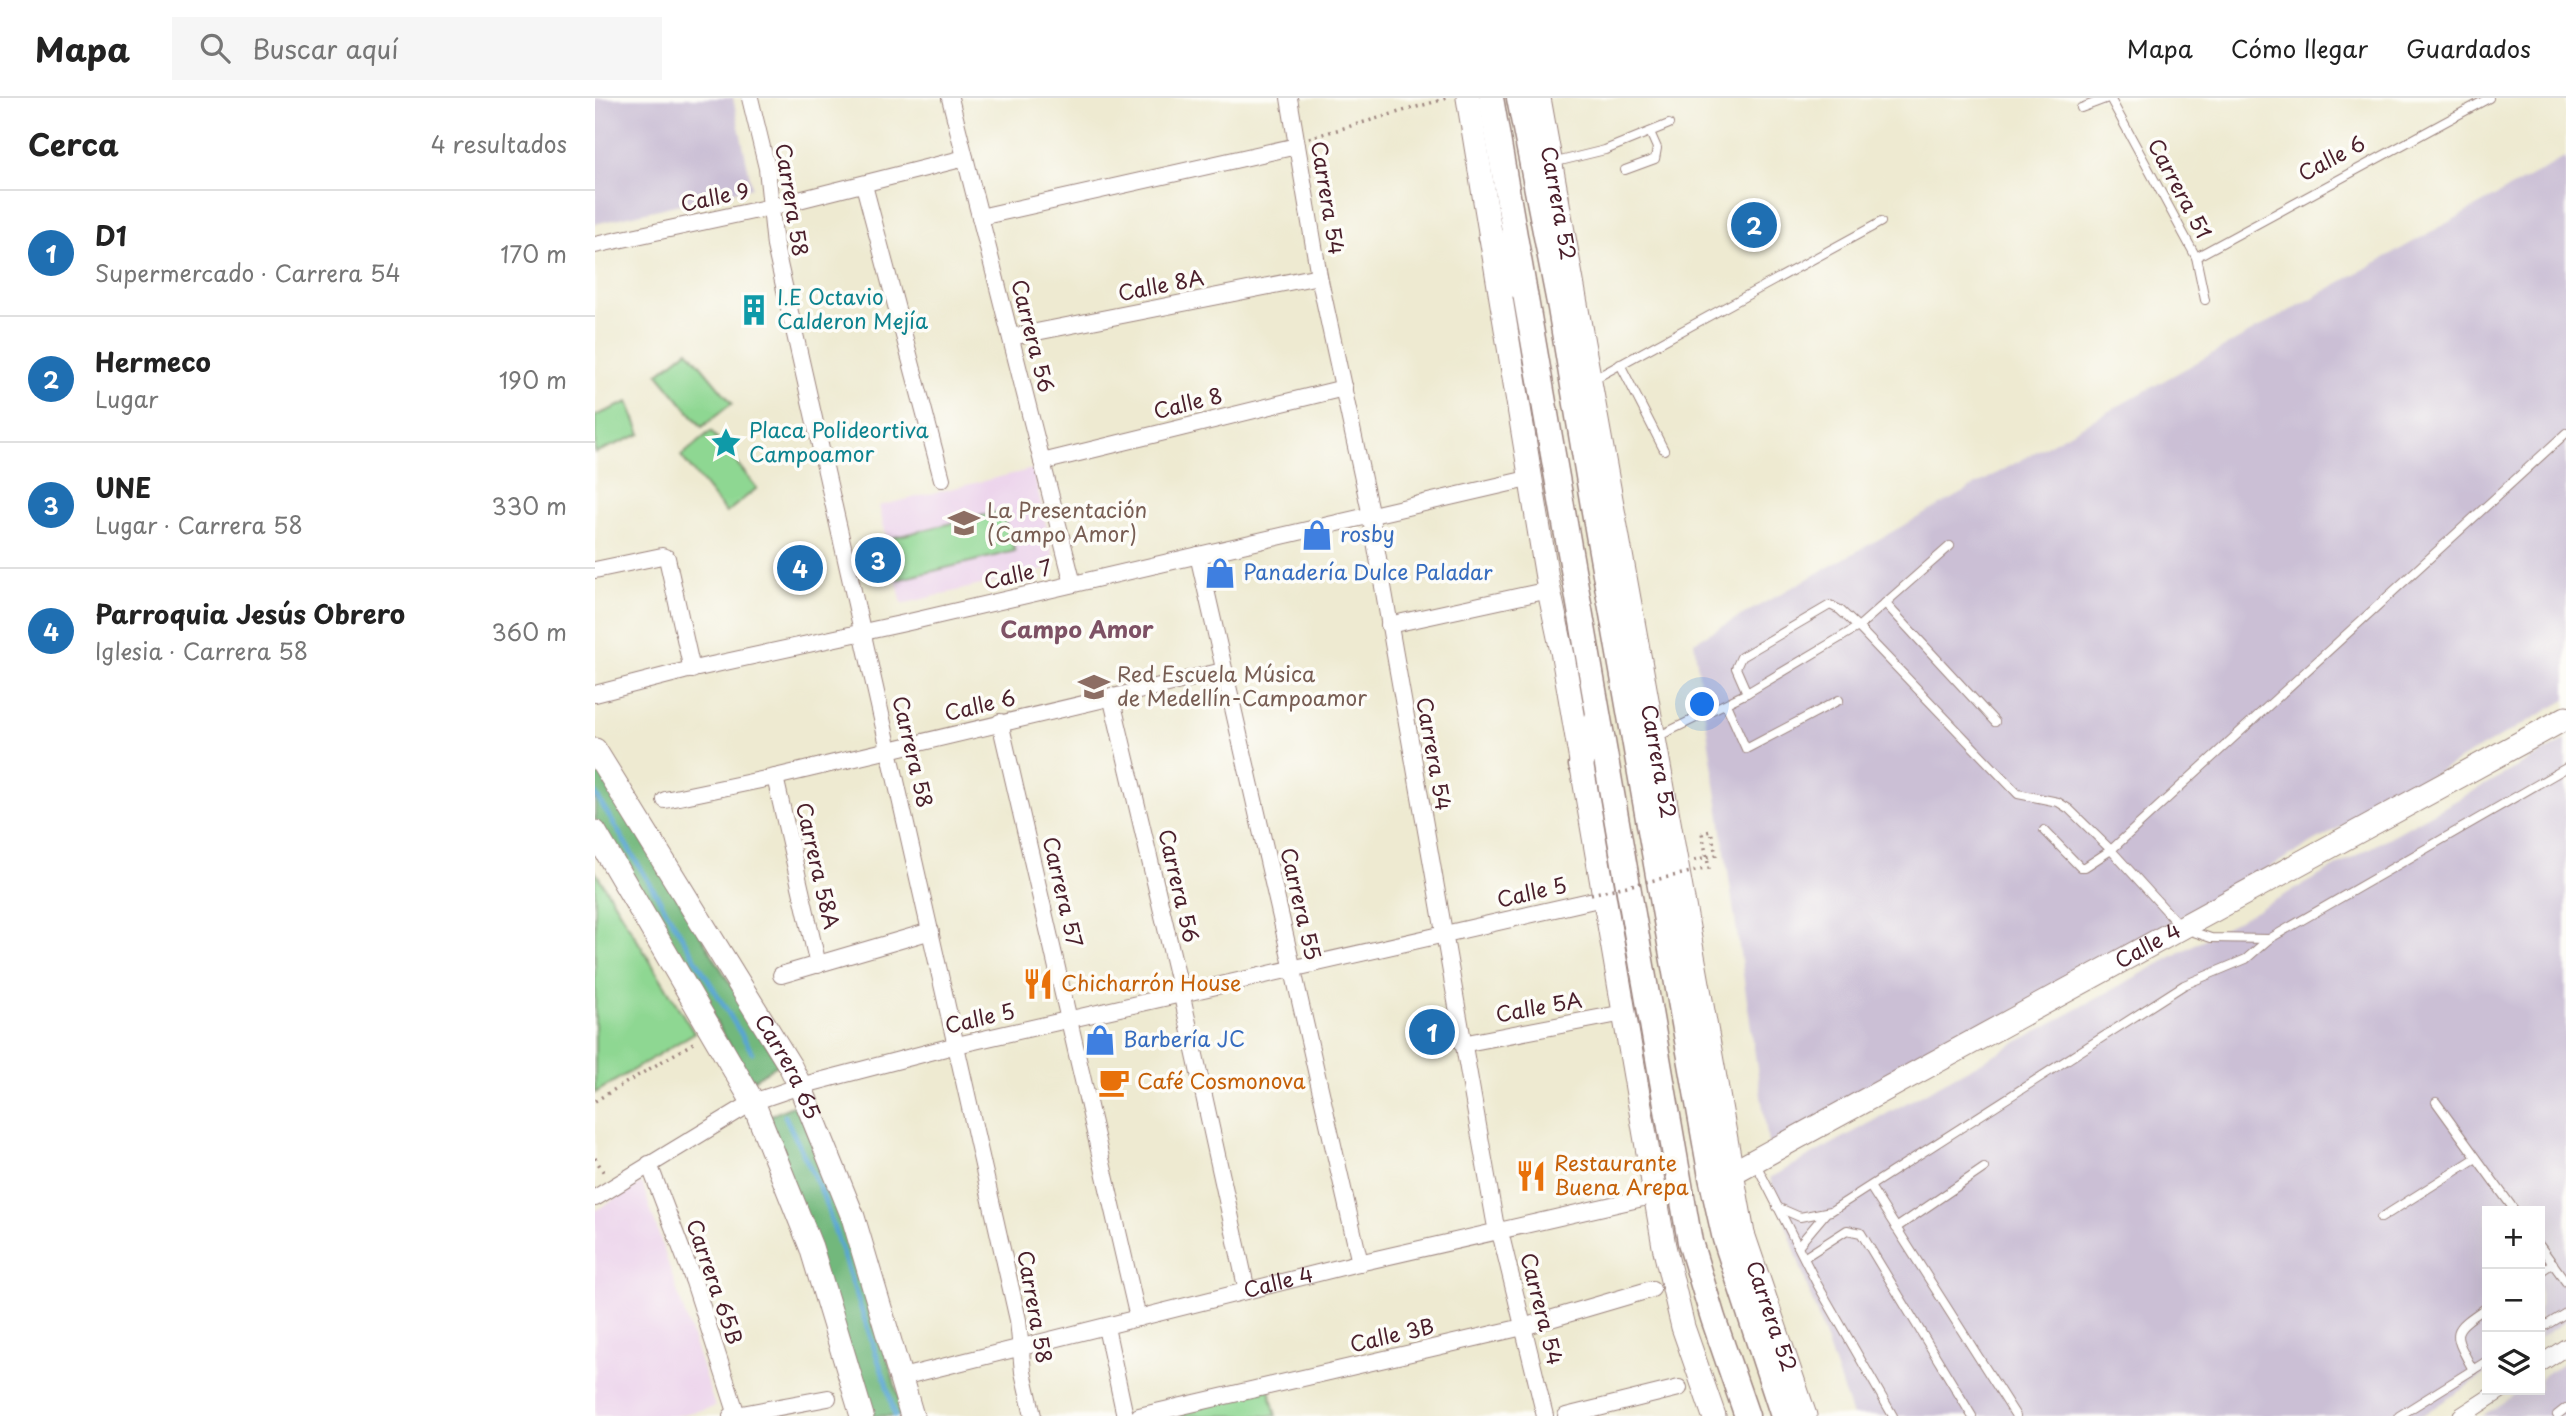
<!DOCTYPE html>
<html lang="es">
<meta charset="utf-8">
<style>
:root{--surface:#fff;--page:#f6f6f6;--text:#222;--muted:#767676;--line:#e0e0e0;--accent:#1f6fb2}
body{margin:0;font-family:"Playpen Sans",sans-serif;background:var(--page);color:var(--text)}
.controls{position:absolute;right:21px;bottom:21px;display:grid;overflow:hidden;border-radius:0px;box-shadow:0 7px 28px #0002}
.controls button{width:63px;height:63px;display:grid;place-items:center;padding:0;border:0;border-bottom:2px solid var(--line);background:var(--surface);color:var(--text);font:35px sans-serif}
.you{position:absolute;left:1108px;top:607px;width:24px;height:24px;margin:-18px;border:5px solid #fff;border-radius:50%;background:#1a73e8;box-shadow:0 0 0 10px #1a73e833}
.badge{display:grid;place-items:center;width:46px;height:46px;border-radius:50%;background:var(--accent);color:#fff;font-size:23px;font-weight:700}
.pin{position:absolute;translate:-50% -50%;border:4px solid #fff;box-shadow:0 2px 7px #0006}
.list{margin:0;padding:0;list-style:none}
h2{display:flex;justify-content:space-between;align-items:center;height:91px;margin:0;padding:0 28px;font-size:30px}
h2 small{font-size:23px;font-weight:400;color:var(--muted)}
.list li{display:grid;grid-template-columns:46px 1fr auto;gap:21px;align-items:center;box-sizing:border-box;height:126px;padding:0 28px;border-top:2px solid var(--line)}
.list b{display:block;font-size:26px;white-space:nowrap}
.list p{margin:0;font-size:23px;white-space:nowrap;color:var(--muted)}
.list em{font-size:23px;font-style:normal;color:var(--muted)}
.icon{flex:none;width:38px;height:38px;fill:none;stroke:currentColor;stroke-width:2;stroke-linecap:round;stroke-linejoin:round}
.map{position:relative;flex:none;width:1971px;height:1318px;overflow:hidden}
header{display:flex;align-items:center;gap:42px;box-sizing:border-box;height:98px;padding:0 35px;background:var(--surface);border-bottom:2px solid var(--line)}
header strong{font-size:33px}
nav{display:flex;gap:38px;margin-inline-start:auto;font-size:24px}
.search{width:490px;height:63px;background:var(--page);display:flex;align-items:center;gap:18px;box-sizing:border-box;padding:0 24px;border-radius:0px;color:var(--muted);font-size:26px}
main{display:flex}
aside{flex:1;background:var(--surface)}
.map>svg:first-child{display:block}
.built{fill:#ebd1eb}
.industrial{fill:#cbbfd5}
.green{fill:#8ed792;stroke:#6c7b5e;stroke-width:2}
.forest{fill:#72b87c;stroke:#5e6c54;stroke-width:2}
.lines{fill:none;stroke-linecap:round;stroke-linejoin:round}
.stream{stroke:#59a6d2;stroke-width:5}
.lane-casing{stroke:#9c847e;stroke-width:10}
.street-casing{stroke:#9c847e;stroke-width:18}
.secondary-casing{stroke:#9c847e;stroke-width:25}
.primary-casing{stroke:#9c847e;stroke-width:27}
.path{stroke:#9c847e;stroke-width:3.5;stroke-dasharray:2 5;stroke-linecap:butt}
.lane{stroke:#fff;stroke-width:8}
.street{stroke:#fff;stroke-width:16}
.secondary{stroke:#fff;stroke-width:23}
.primary{stroke:#fff;stroke-width:24}
.path-bridge{stroke:#9c847e;stroke-width:3.5;stroke-dasharray:2 5;stroke-linecap:butt}
.labels{text-anchor:middle;stroke-width:7;stroke-linejoin:round;paint-order:stroke}
.street-label{font-size:21px;fill:#4a1f2b;stroke:#fdfcf7}
.culture-label{font-size:21px;fill:#0d838f;stroke:#fdfcf7;text-anchor:start}
.education-label{font-size:21px;fill:#785e54;stroke:#fdfcf7;text-anchor:start}
.shop-label{font-size:21px;fill:#366cbe;stroke:#fdfcf7;text-anchor:start}
.food-label{font-size:21px;fill:#c56008;stroke:#fdfcf7;text-anchor:start}
.neighbourhood-label{font-size:23px;font-weight:bold;fill:#7e5265;stroke:#fdfcf7}
</style>
<header>
<strong>Mapa</strong>
<div class="search"><svg class="icon" aria-label="search" viewBox="0 0 24 24"><circle cx="10" cy="10" r="6"/><path d="M15 15l6 6"/></svg>Buscar aquí</div>
<nav><a>Mapa</a><a>Cómo llegar</a><a>Guardados</a></nav>
</header>
<main>
<aside>
<h2>Cerca<small>4 resultados</small></h2>
<ul class="list">
<li><span class="badge">1</span><div><b>D1</b><p>Supermercado · Carrera 54</p></div><em>170 m</em></li>
<li><span class="badge">2</span><div><b>Hermeco</b><p>Lugar</p></div><em>190 m</em></li>
<li><span class="badge">3</span><div><b>UNE</b><p>Lugar · Carrera 58</p></div><em>330 m</em></li>
<li><span class="badge">4</span><div><b>Parroquia Jesús Obrero</b><p>Iglesia · Carrera 58</p></div><em>360 m</em></li>
</ul>
</aside>
<div class="map">
<svg width="1971" height="1318" viewBox="0 0 1971 1318">
<rect width="100%" height="100%" fill="#fdfcf7"/>
<filter id="ink" filterUnits="userSpaceOnUse"><feTurbulence type="fractalNoise" baseFrequency=".0143" numOctaves="2"/><feDisplacementMap in="SourceGraphic" scale="14" xChannelSelector="R" yChannelSelector="G"/><feConvolveMatrix kernelMatrix="1 2 1 2 8 2 1 2 1" color-interpolation-filters="sRGB"/></filter>
<filter id="wash" filterUnits="userSpaceOnUse"><feTurbulence type="fractalNoise" baseFrequency=".00686" numOctaves="4" result="noise"/><feDisplacementMap in="SourceGraphic" scale="28" xChannelSelector="R" yChannelSelector="G"/><feGaussianBlur stdDeviation="1.57" result="paint"/><feColorMatrix in="noise" values="0 0 0 0 0 0 0 0 0 0 0 0 0 0 0 0 0 1.4 0 .05"/><feComposite in="paint" operator="in"/></filter>
<g filter="url(#wash)">
<rect width="100%" height="100%" fill="#eeead1"/>
<g class="built">
<polygon points="438,371 461,469 307,506 284,408"/>
<polygon points="47,1085 120,1309 79,1318 0,1318 0,1113"/>
</g>
<g class="industrial">
<polygon points="0,0 138,0 157,89 0,126"/>
<polygon points="1971,59 1971,602 1174,1051 1099,544"/>
<polygon points="1971,642 1971,1223 1945,1240 1945,1113 1892,1113 1892,1275 1826,1318 1257,1318 1175,1080"/>
<polygon points="1971,1263 1971,1318 1887,1318 1927,1292 1945,1292 1945,1280"/>
</g>
<g class="green">
<polygon points="93,252 137,305 107,329 63,276"/>
<polygon points="33,304 46,336 0,355 0,318"/>
<polygon points="116,333 162,390 131,415 86,358"/>
<polygon points="406,413 420,453 302,482 292,441"/>
<polygon points="0,773 99,935 0,995"/>
<polygon points="674,1291 681,1318 565,1318"/>
</g>
<g class="forest">
<polygon points="0,664 184,966 156,983 0,720"/>
<polygon points="202,1006 263,1157 309,1318 275,1318 171,1019"/>
</g>
<g class="lines">
<g class="stream">
<polyline points="0,695 157,954"/>
<polyline points="190,1018 227,1095 291,1285 300,1318"/>
</g>
</g>
</g>
<g filter="url(#ink)">
<g class="lines">
<defs>
<g id="lane">
<polyline points="1515,0 1601,159 1610,202"/>
<polyline points="1486,10 1513,0"/>
<polyline points="957,65 1010,52 1074,26"/>
<polyline points="1030,72 1060,61 1062,50 1055,34"/>
<polyline points="1601,159 1894,0"/>
<polyline points="1025,266 1069,352"/>
<polyline points="997,282 1286,124"/>
<polyline points="1290,505 1400,624"/>
<polyline points="1152,595 1141,570 1146,559 1235,507 1245,512 1263,529 1355,448"/>
<polyline points="1131,606 1151,651 1244,602"/>
<polyline points="1062,639 1152,595 1263,529 1423,696 1463,704 1474,711 1516,752 1587,830 1616,840 1674,841"/>
<polyline points="1449,732 1485,769 1490,769 1516,752 1971,335"/>
<polyline points="1841,1004 1920,1113"/>
<polyline points="1161,1066 1221,1184 1298,1318"/>
<polyline points="1276,1090 1421,1318"/>
<polyline points="1182,1109 1205,1119 1236,1113 1589,887 1651,861 1674,841 1971,670"/>
<polyline points="1786,1120 1881,1060"/>
<polyline points="1301,1130 1389,1070"/>
<polyline points="1203,1148 1230,1116"/>
<polyline points="1945,1148 1971,1184"/>
<polyline points="1210,1159 1252,1132 1266,1135 1377,1318"/>
<polyline points="1945,1174 1958,1165"/>
<polyline points="1945,1231 1971,1215"/>
<path d="M1878 1272C1857 1233 1855 1234 1892 1209"/>
<polyline points="1962,1317 1971,1310"/>
<polyline points="1804,1318 1892,1263"/>
</g>
<g id="street">
<polyline points="155,0 172,70 180,148 423,1222 428,1274 438,1318"/>
<polyline points="355,0 478,486"/>
<polyline points="694,0 724,178 774,409 900,1124 907,1142 950,1318"/>
<polyline points="269,87 347,381"/>
<polyline points="385,119 702,48"/>
<polyline points="0,147 176,109 370,60"/>
<polyline points="416,239 724,178"/>
<polyline points="447,364 749,290"/>
<polyline points="603,457 765,1165"/>
<polyline points="0,472 67,458 72,460 97,572"/>
<polyline points="794,527 954,492"/>
<polyline points="0,596 89,573 310,525 937,380"/>
<polyline points="516,598 587,898 652,1193"/>
<polyline points="405,624 543,1220"/>
<polyline points="180,679 223,867"/>
<polyline points="70,702 180,679 628,573"/>
<polyline points="186,877 336,833"/>
<polyline points="867,946 1029,915"/>
<polyline points="54,1066 99,1184 142,1317"/>
<polyline points="0,1100 158,1004 205,988 362,947 1008,800"/>
<polyline points="511,1229 530,1318"/>
<polyline points="1945,1266 1971,1249"/>
<path id="s1" d="M307 1279 755 1167 1061 1097"/>
<polyline points="136,1318 233,1300"/>
<polyline points="544,1318 928,1229 1057,1191"/>
<polyline points="971,1318 1084,1290"/>
<polyline points="1866,1318 1906,1292"/>
</g>
<g id="secondary">
<polyline points="873,0 954,492 968,558 1069,1148 1088,1229 1119,1318"/>
<path id="s2" d="M944 0 1148 1136 1210 1318"/>
<path id="s3" d="M0 652 195 968 205 988 258 1119 317 1318"/>
<polyline points="0,734 158,1004 216,1149 267,1318"/>
<path id="s4" d="M1137 1075 1971 620"/>
</g>
<g id="primary">
<polyline points="896,0 1095,1144 1118,1220 1152,1318"/>
<polyline points="924,0 965,210 997,402 1116,1079 1130,1141 1188,1318"/>
<polyline points="961,98 963,139"/>
<polyline points="896,138 921,187"/>
<polyline points="986,667 1002,620"/>
</g>
</defs>
<use href="#lane" class="lane-casing"/>
<use href="#street" class="street-casing"/>
<use href="#secondary" class="secondary-casing"/>
<use href="#primary" class="primary-casing"/>
<g class="path">
<polyline points="714,40 853,0"/>
<polyline points="1099,762 1121,757 1116,733 1107,735"/>
<polyline points="0,1003 100,944"/>
<polyline points="0,1060 9,1075"/>
</g>
<use href="#lane" class="lane"/>
<use href="#street" class="street"/>
<use href="#secondary" class="secondary"/>
<use href="#primary" class="primary"/>
<polyline class="path-bridge" points="996,796 1114,770 1107,735"/>
</g>
</g>
<defs>
<symbol id="building-bare" viewBox="-9 -9 18 18"><path d="M-4-6H4V6H1V3H-1V6H-4ZM-2.5-4.3h1.7v1.8h-1.7ZM.8-4.3h1.7v1.8H.8ZM-2.5-1h1.7V.8h-1.7ZM.8-1h1.7V.8H.8Z" fill="#0f9aa8" stroke="#fdfcf7" stroke-width="2.5" paint-order="stroke"/></symbol>
<symbol id="sight-bare" viewBox="-9 -9 18 18"><path d="M0-6L1.8-2.2L6-1.7L2.9 1.2L3.7 5.4L0 3.3L-3.7 5.4L-2.9 1.2L-6-1.7L-1.8-2.2Z" fill="#0f9aa8" stroke="#fdfcf7" stroke-width="2.5" paint-order="stroke"/></symbol>
<symbol id="school-bare" viewBox="-9 -9 18 18"><path d="M0-5L7-2L0 1L-7-2ZM-4 1L0 2.5L4 1V4Q0 6-4 4Z" fill="#8d6e63" stroke="#fdfcf7" stroke-width="2.5" paint-order="stroke"/></symbol>
<symbol id="shop-bare" viewBox="-9 -9 18 18"><path d="M-5-2.5h2.3a2.7 3.5 0 0 1 5.4 0H5L5.5 6h-11ZM-1.5-2.5h3a1.5 2.3 0 0 0-3 0Z" fill="#3f7fe0" stroke="#fdfcf7" stroke-width="2.5" paint-order="stroke"/></symbol>
<symbol id="restaurant-bare" viewBox="-9 -9 18 18"><path d="M-5-6h1v4h1v-4h1v4h1v-4h1v5L-1.5 .5V6h-2V.5L-5-1ZM5-6V6H3V1.5H1.5Q1.5-4 5-6Z" fill="#e8710a" stroke="#fdfcf7" stroke-width="2.5" paint-order="stroke"/></symbol>
<symbol id="cafe-bare" viewBox="-9 -9 18 18"><path d="M-5.5-4.5H6V0H3Q3 3.5 0 3.5H-2.5Q-5.5 3.5-5.5 0ZM3-3.2v2h1.7v-2ZM-6 4.5H4V6H-6Z" fill="#e8710a" stroke="#fdfcf7" stroke-width="2.5" paint-order="stroke"/></symbol>
</defs>
<g fill-rule="evenodd">
<use href="#building-bare" x="137" y="190" width="44" height="44"/>
<use href="#sight-bare" x="109" y="323" width="44" height="44"/>
<use href="#school-bare" x="347" y="403" width="44" height="44"/>
<use href="#shop-bare" x="700" y="415" width="44" height="44"/>
<use href="#shop-bare" x="603" y="453" width="44" height="44"/>
<use href="#school-bare" x="477" y="567" width="44" height="44"/>
<use href="#restaurant-bare" x="421" y="864" width="44" height="44"/>
<use href="#shop-bare" x="483" y="920" width="44" height="44"/>
<use href="#cafe-bare" x="497" y="962" width="44" height="44"/>
<use href="#restaurant-bare" x="914" y="1056" width="44" height="44"/>
</g>
<g class="labels">
<g class="street-label">
<text transform="translate(1737 61) rotate(-28)" y="7">Calle 6</text>
<text transform="translate(1584 91) rotate(62)" y="7">Carrera 51</text>
<text transform="translate(120 100) rotate(-12)" y="7">Calle 9</text>
<text transform="translate(732 100) rotate(81)" y="7">Carrera 54</text>
<text transform="translate(196 102) rotate(81)" y="7">Carrera 58</text>
<text dy="7" stroke="none"><textPath href="#s2" startOffset="107">Carrera 52</textPath></text>
<text transform="translate(566 188) rotate(-11)" y="7">Calle 8A</text>
<text transform="translate(437 238) rotate(76)" y="7">Carrera 56</text>
<text transform="translate(593 306) rotate(-14)" y="7">Calle 8</text>
<text transform="translate(423 477) rotate(-13)" y="7">Calle 7</text>
<text transform="translate(385 608) rotate(-13)" y="7">Calle 6</text>
<text transform="translate(317 654) rotate(77)" y="7">Carrera 58</text>
<text transform="translate(838 656) rotate(80)" y="7">Carrera 54</text>
<text dy="7" stroke="none"><textPath href="#s2" startOffset="674">Carrera 52</textPath></text>
<text transform="translate(222 768) rotate(77)" y="7">Carrera 58A</text>
<text transform="translate(583 788) rotate(77)" y="7">Carrera 56</text>
<text transform="translate(467 794) rotate(77)" y="7">Carrera 57</text>
<text transform="translate(937 795) rotate(-13)" y="7">Calle 5</text>
<text transform="translate(705 806) rotate(77)" y="7">Carrera 55</text>
<text dy="7" stroke="none"><textPath href="#s4" startOffset="474">Calle 4</textPath></text>
<text transform="translate(944 910) rotate(-10)" y="7">Calle 5A</text>
<text transform="translate(385 921) rotate(-13)" y="7">Calle 5</text>
<text dy="7" stroke="none"><textPath href="#s3" startOffset="371">Carrera 65</textPath></text>
<text transform="translate(119 1184) rotate(71)" y="7">Carrera 65B</text>
<text dy="7" stroke="none"><textPath href="#s1" startOffset="388">Calle 4</textPath></text>
<text transform="translate(439 1209) rotate(80)" y="7">Carrera 58</text>
<text transform="translate(946 1211) rotate(76)" y="7">Carrera 54</text>
<text dy="7" stroke="none"><textPath href="#s2" startOffset="1241">Carrera 52</textPath></text>
<text transform="translate(797 1238) rotate(-13)" y="7">Calle 3B</text>
</g>
<g class="culture-label">
<text x="182" y="207">I.E Octavio<tspan x="182" dy="24">Calderon Mejía</tspan></text>
<text x="154" y="340">Placa Polideortiva<tspan x="154" dy="24">Campoamor</tspan></text>
</g>
<g class="education-label">
<text x="392" y="420">La Presentación<tspan x="392" dy="24">(Campo Amor)</tspan></text>
<text x="522" y="584">Red Escuela Música<tspan x="522" dy="24">de Medellín-Campoamor</tspan></text>
</g>
<g class="shop-label">
<text x="745" y="444">rosby</text>
<text x="648" y="482">Panadería Dulce Paladar</text>
<text x="528" y="949">Barbería JC</text>
</g>
<g class="food-label">
<text x="466" y="893">Chicharrón House</text>
<text x="542" y="991">Café Cosmonova</text>
<text x="959" y="1073">Restaurante<tspan x="959" dy="24">Buena Arepa</tspan></text>
</g>
<g class="neighbourhood-label">
<text x="482" y="540">Campo Amor</text>
</g>
</g>
</svg>
<div class="controls">
<button>+</button>
<button>−</button>
<button><svg class="icon" aria-label="layers" viewBox="0 0 24 24"><path d="M12 4l9 5-9 5-9-5zM3 14l9 5 9-5"/></svg></button>
</div>
<div class="you"></div>
<div class="pin badge" style="left:837px;top:934px">1</div>
<div class="pin badge" style="left:1159px;top:127px">2</div>
<div class="pin badge" style="left:283px;top:462px">3</div>
<div class="pin badge" style="left:205px;top:470px">4</div>
</div>
</main>
